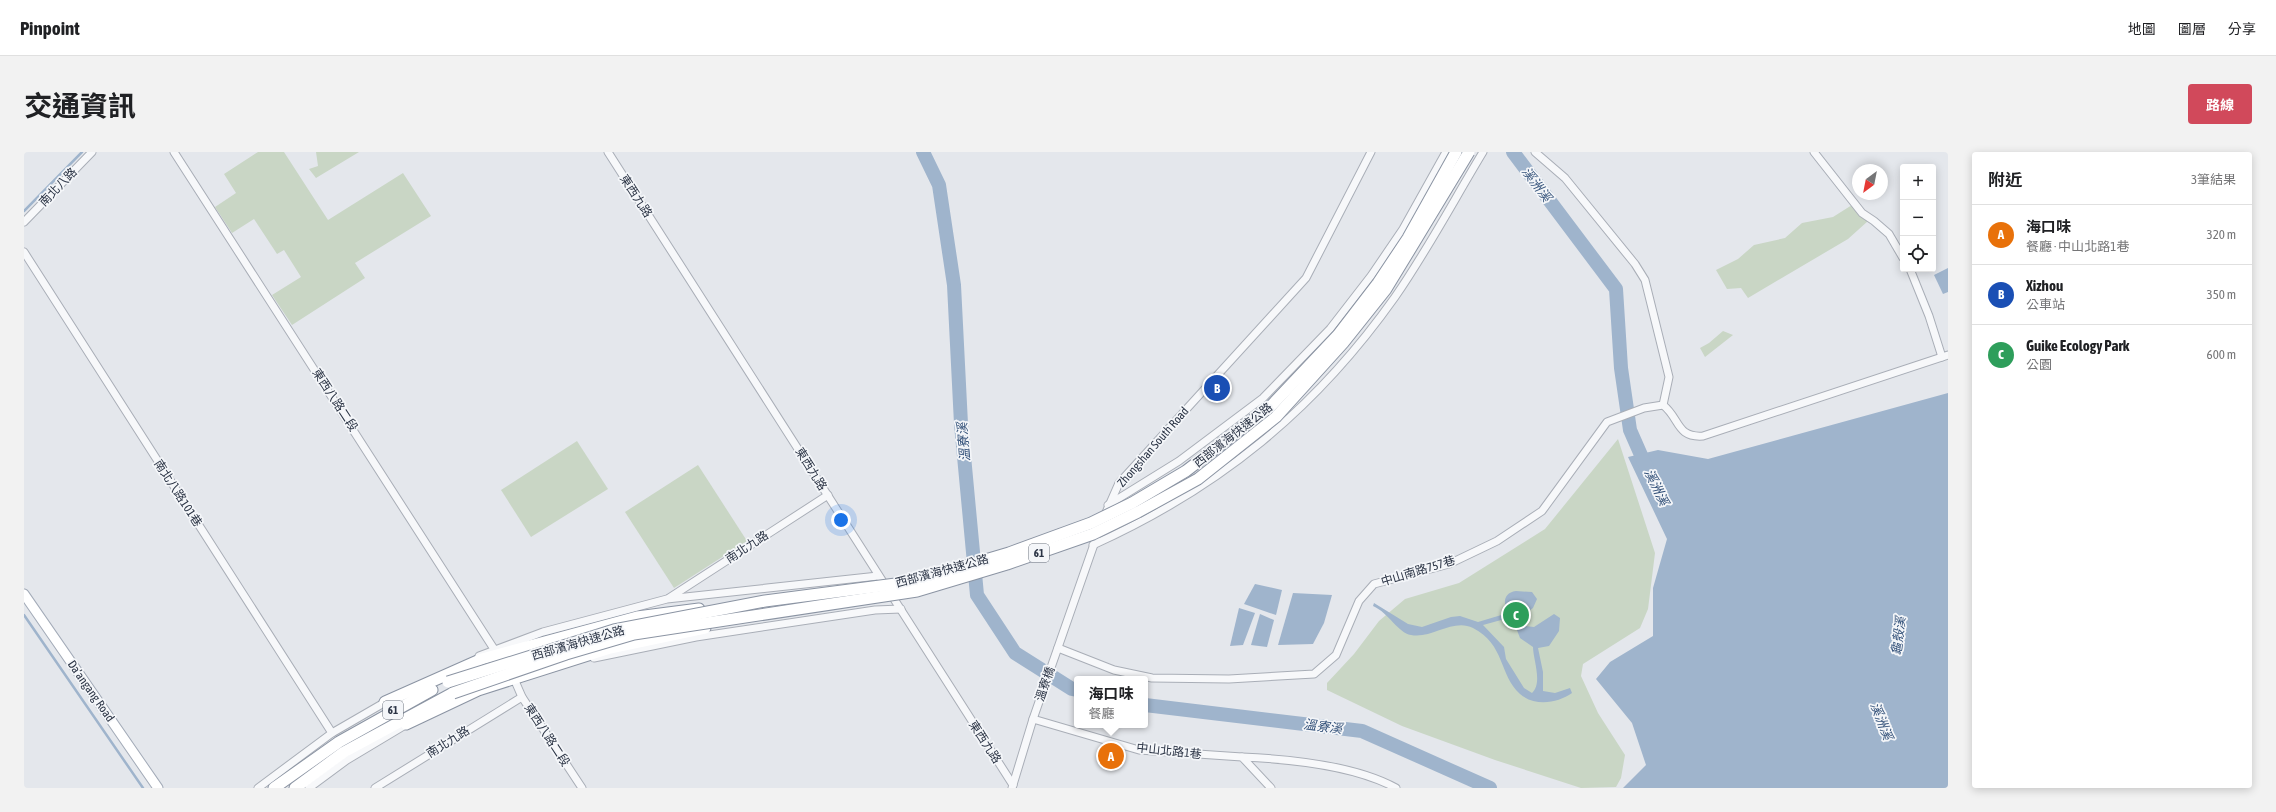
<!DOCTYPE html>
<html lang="zh-TW">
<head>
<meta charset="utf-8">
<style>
	:root { --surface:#fff; --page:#f2f2f2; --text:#202124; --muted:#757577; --line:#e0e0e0; --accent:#d1495b }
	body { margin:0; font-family:"Asap Condensed","Noto Sans TC",sans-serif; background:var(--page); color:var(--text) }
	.controls { position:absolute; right:12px; top:12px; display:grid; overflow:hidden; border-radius:4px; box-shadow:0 2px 10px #0003 }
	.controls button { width:36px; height:36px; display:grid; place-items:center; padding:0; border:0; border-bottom:1px solid var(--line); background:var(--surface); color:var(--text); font:20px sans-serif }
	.compass { position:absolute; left:1828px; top:12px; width:36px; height:36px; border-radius:50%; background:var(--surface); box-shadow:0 2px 10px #0003; rotate:212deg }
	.you { position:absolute; left:817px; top:368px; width:14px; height:14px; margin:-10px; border:3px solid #fff; border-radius:50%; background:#1a73e8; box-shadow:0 0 0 6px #1a73e833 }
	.badge { display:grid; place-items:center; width:26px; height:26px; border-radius:50%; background:var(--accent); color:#fff; font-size:13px; font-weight:700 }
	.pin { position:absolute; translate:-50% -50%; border:2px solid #fff; box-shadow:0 1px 4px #0006 }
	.popup { position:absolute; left:1050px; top:524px; width:74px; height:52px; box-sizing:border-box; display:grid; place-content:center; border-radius:4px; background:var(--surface); filter:drop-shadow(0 1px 3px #0005); font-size:13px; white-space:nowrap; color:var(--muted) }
	.popup b { font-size:15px; color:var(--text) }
	.popup::after { content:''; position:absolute; left:50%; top:100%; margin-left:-8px; border:8px solid transparent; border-top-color:var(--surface) }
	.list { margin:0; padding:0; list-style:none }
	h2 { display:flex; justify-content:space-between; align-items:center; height:52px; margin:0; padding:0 16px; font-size:17px }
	h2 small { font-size:13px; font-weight:400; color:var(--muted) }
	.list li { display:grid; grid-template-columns:26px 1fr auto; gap:12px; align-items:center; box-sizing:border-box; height:60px; padding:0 16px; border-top:1px solid var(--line) }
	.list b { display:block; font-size:15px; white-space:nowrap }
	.list p { margin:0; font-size:13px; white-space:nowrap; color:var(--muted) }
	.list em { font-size:13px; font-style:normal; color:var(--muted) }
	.icon { flex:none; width:22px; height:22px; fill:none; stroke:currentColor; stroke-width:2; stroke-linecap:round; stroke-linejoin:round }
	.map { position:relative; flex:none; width:1924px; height:636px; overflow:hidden; border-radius:4px }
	header { display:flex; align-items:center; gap:24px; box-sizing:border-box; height:56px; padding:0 20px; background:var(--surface); border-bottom:1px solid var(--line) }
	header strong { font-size:19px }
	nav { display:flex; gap:22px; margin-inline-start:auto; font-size:14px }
	.intro { display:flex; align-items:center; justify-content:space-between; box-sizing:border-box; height:96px; padding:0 24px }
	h1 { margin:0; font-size:28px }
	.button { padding:10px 18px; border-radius:4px; background:var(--accent); color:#fff; font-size:14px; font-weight:700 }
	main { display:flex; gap:24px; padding:0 24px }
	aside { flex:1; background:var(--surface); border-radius:4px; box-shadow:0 2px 10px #0003 }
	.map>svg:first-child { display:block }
</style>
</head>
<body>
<header>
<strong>Pinpoint</strong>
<nav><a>地圖</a><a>圖層</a><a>分享</a></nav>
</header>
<div class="intro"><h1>交通資訊</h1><a class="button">路線</a></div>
<main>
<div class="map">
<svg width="1924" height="636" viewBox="0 0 1924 636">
	<rect width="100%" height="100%" fill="#e4e7ec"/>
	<!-- green -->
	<g fill="#c9d6c5">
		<polygon points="234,0 260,0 304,68 379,21 407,64 331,111 341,126 268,173 248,143 277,125 260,98 253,102 230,67 208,81 191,55 212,41 200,22"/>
		<polygon points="292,0 335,0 292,26 285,17 294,14"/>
		<polygon points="1828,53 1844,69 1824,87 1724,146 1717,136 1703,137 1692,118 1714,107 1730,93 1761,86 1778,71 1809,65"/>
		<polygon points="1699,179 1709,183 1681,205 1676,196 1685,191"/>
		<polygon points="1594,287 1631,401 1624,457 1616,476 1559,512 1557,524 1574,561 1601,603 1597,626 1592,635 1557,636 1471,608 1378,574 1303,538 1303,531 1330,502 1355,469 1381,447 1435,431 1521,377"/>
		<polygon points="553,289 584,337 507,385 477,338"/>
		<polygon points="674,313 723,389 650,436 601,360"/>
	</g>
	<!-- water -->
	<g fill="#9fb4cc" fill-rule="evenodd">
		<polygon points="1924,116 1924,140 1919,142 1910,123"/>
		<polygon points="1924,241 1924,636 1599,636 1622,613 1608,571 1572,527 1586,510 1629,484 1629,436 1643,387 1604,305 1634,298 1684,307"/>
		<polygon points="1231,432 1258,438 1252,463 1220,452"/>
		<path d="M1492,439L1508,440L1513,447L1509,456L1499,463L1498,470L1501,474L1510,475L1530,462L1536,466L1535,479L1525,494L1514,496L1519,520V539L1531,541L1546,536L1548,541C1534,551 1511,555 1496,542C1475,523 1481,492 1449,476C1429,466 1408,487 1387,483C1374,481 1365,461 1349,454L1350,451L1384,472L1398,475L1427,465L1436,464L1454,470L1484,461C1479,451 1479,441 1492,439ZM1488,465L1496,486L1509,495C1509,507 1519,531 1508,541L1500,536L1482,507L1480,495L1459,473Z"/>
		<polygon points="1269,441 1308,443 1300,471 1289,492 1254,493"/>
		<polygon points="1215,456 1231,461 1219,493 1206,494"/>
		<polygon points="1236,462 1250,468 1243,495 1227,493"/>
	</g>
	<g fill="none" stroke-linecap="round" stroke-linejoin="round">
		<!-- stream -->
		<g stroke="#9fb4cc" stroke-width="2.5">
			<polyline points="0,59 58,0"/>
			<polyline points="0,463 119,636"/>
		</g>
		<!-- river -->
		<g stroke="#9fb4cc" stroke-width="14">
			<polyline points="899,0 915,33 930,133 937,272 953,443 991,501 1048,537 1053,538"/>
			<polyline points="1489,0 1592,137 1597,216 1606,278 1624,319"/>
			<polyline points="1121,553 1338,579 1466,636"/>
		</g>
		<defs>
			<g id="minor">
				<polyline points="150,0 470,497"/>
				<polyline points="584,0 989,633"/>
				<polyline points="1511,0 1541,26 1611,112 1621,128 1645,225 1639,253"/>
				<polyline points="1790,0 1838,61 1850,69 1865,82 1879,106"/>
				<polyline points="0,70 68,0"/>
				<polyline points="0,100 308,581"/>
				<polyline points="1886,117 1905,164 1918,205"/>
				<polyline points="1084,353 1155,309 1239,246 1306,177 1347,124 1379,77 1422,0"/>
				<polyline points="1080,365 1095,331 1282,126 1347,0"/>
				<path d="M1069,393C1195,336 1291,258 1371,145C1403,99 1430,48 1459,0"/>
				<polyline points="645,446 804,343"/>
				<path d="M1034,496L1090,518L1128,526L1205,527L1290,522L1312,503L1335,449L1350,432L1425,412L1473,389L1518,359L1583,270L1620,256L1639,253C1656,266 1652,286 1679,284L1924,203"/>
				<polyline points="455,504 519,480 643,447 854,424"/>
				<polyline points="570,506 672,485 851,458 877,457"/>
				<polyline points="491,529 498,545 558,636"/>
				<polyline points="1009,567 1115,598 1218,605 1247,636"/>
				<path d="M1218,605C1265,607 1330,613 1372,636"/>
				<polyline points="234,636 308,581 365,548"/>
				<polyline points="285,636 323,608 383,572"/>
				<polyline points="351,636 498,545"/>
				<polyline points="988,636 1009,567 1075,378"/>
			</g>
			<polyline id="major" points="0,442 134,636"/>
			<g id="highway">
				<polyline points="361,550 458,507 613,465 675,457"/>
				<polyline points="382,572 454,538 586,496 681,476"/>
				<polyline points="250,636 315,590 408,538"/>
				<polyline points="271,636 320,600 429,541"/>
			</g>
		</defs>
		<!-- minor casing -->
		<use href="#minor" stroke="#a9aeb7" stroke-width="9"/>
		<!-- major casing -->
		<use href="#major" stroke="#a3abb8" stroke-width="11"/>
		<!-- highway casing -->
		<use href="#highway" stroke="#8b94a3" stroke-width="13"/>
		<!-- minor -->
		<use href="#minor" stroke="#f7f8fa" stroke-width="7"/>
		<!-- major -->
		<use href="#major" stroke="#fff" stroke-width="9"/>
		<!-- highway -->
		<use href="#highway" stroke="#fff" stroke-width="11"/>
		<defs>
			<g id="highway-bridge">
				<polyline points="424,530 590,478 741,449 887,430 985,401 1067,371 1108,351 1162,319 1247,254 1314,183 1354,131 1384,86 1432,0"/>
				<polyline points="429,541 542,502 610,482 893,439 983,412 1069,382 1114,360 1174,327 1252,265 1319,191 1362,137 1445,0"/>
			</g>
		</defs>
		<!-- highway-bridge casing -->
		<use href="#highway-bridge" stroke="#8b94a3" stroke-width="13" stroke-linecap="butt"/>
		<!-- highway-bridge -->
		<use href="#highway-bridge" stroke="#fff" stroke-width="11"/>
	</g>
	<g text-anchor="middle" stroke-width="3.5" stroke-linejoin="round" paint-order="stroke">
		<!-- shield labels -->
		<g fill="#f4f6f9" stroke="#676e7b" stroke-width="1">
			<rect x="1005" y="392" width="20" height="18" rx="3"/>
			<rect x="359" y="549" width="20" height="18" rx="3"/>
		</g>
		<g font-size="11" font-weight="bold" fill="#2b3445">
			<text x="1015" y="405">61</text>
			<text x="369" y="562">61</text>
		</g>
		<!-- street labels -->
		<g font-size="12" fill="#2b3445" stroke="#f4f6f9">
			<text transform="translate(34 35) rotate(-46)" y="4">南北八路</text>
			<text transform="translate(612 44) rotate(57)" y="4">東西九路</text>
			<text transform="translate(311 248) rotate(57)" y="4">東西八路二段</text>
			<text transform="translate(1209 283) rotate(-38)" y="4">西部濱海快速公路</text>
			<text transform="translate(1129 295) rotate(-49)" y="4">Zhongshan South Road</text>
			<text transform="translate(787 317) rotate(58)" y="4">東西九路</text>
			<text transform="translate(154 341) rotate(57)" y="4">南北八路101巷</text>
			<text transform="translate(723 395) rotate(-33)" y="4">南北九路</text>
			<text transform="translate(918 419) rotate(-15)" y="4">西部濱海快速公路</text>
			<text transform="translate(1394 419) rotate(-17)" y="4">中山南路757巷</text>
			<text transform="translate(554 491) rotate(-16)" y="4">西部濱海快速公路</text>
			<text transform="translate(1021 532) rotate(-71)" y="4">溫寮橋</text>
			<text transform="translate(67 539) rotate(55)" y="4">Da’angang Road</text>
			<text transform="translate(523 583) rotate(57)" y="4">東西八路二段</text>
			<text transform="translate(424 590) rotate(-32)" y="4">南北九路</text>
			<text transform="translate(961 590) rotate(57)" y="4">東西九路</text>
			<text transform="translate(1145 599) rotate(6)" y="4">中山北路1巷</text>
		</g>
		<!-- water labels -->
		<g font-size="13" font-style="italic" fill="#34527a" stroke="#f4f6f9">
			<text transform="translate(1513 32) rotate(53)" y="5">溪洲溪</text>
			<text transform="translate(939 290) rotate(-95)" y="5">溫寮溪</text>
			<text transform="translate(1633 335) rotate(64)" y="5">溪洲溪</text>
			<text transform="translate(1874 484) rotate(-83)" y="5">龜殼溪</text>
			<text transform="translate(1858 569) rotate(69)" y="5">溪洲溪</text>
			<text transform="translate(1299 574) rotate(7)" y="5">溫寮溪</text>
		</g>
	</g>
</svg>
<div class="controls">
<button>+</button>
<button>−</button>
<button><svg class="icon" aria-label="locate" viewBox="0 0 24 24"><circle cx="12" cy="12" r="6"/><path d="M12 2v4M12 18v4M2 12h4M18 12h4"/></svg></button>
</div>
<svg class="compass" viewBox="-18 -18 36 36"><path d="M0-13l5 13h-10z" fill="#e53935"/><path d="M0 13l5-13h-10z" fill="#757577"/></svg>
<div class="you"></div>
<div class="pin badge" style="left:1087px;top:604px;background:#e8710a">A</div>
<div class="popup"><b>海口味</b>餐廳</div>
<div class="pin badge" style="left:1193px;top:236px;background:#1a4fb4">B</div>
<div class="pin badge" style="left:1492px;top:463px;background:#2e9e5b">C</div>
</div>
<aside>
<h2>附近<small>3筆結果</small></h2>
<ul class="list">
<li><span class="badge" style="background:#e8710a">A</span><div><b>海口味</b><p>餐廳 · 中山北路1巷</p></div><em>320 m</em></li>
<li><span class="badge" style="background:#1a4fb4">B</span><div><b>Xizhou</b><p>公車站</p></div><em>350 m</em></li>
<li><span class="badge" style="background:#2e9e5b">C</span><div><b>Guike Ecology Park</b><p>公園</p></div><em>600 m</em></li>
</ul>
</aside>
</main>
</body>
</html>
